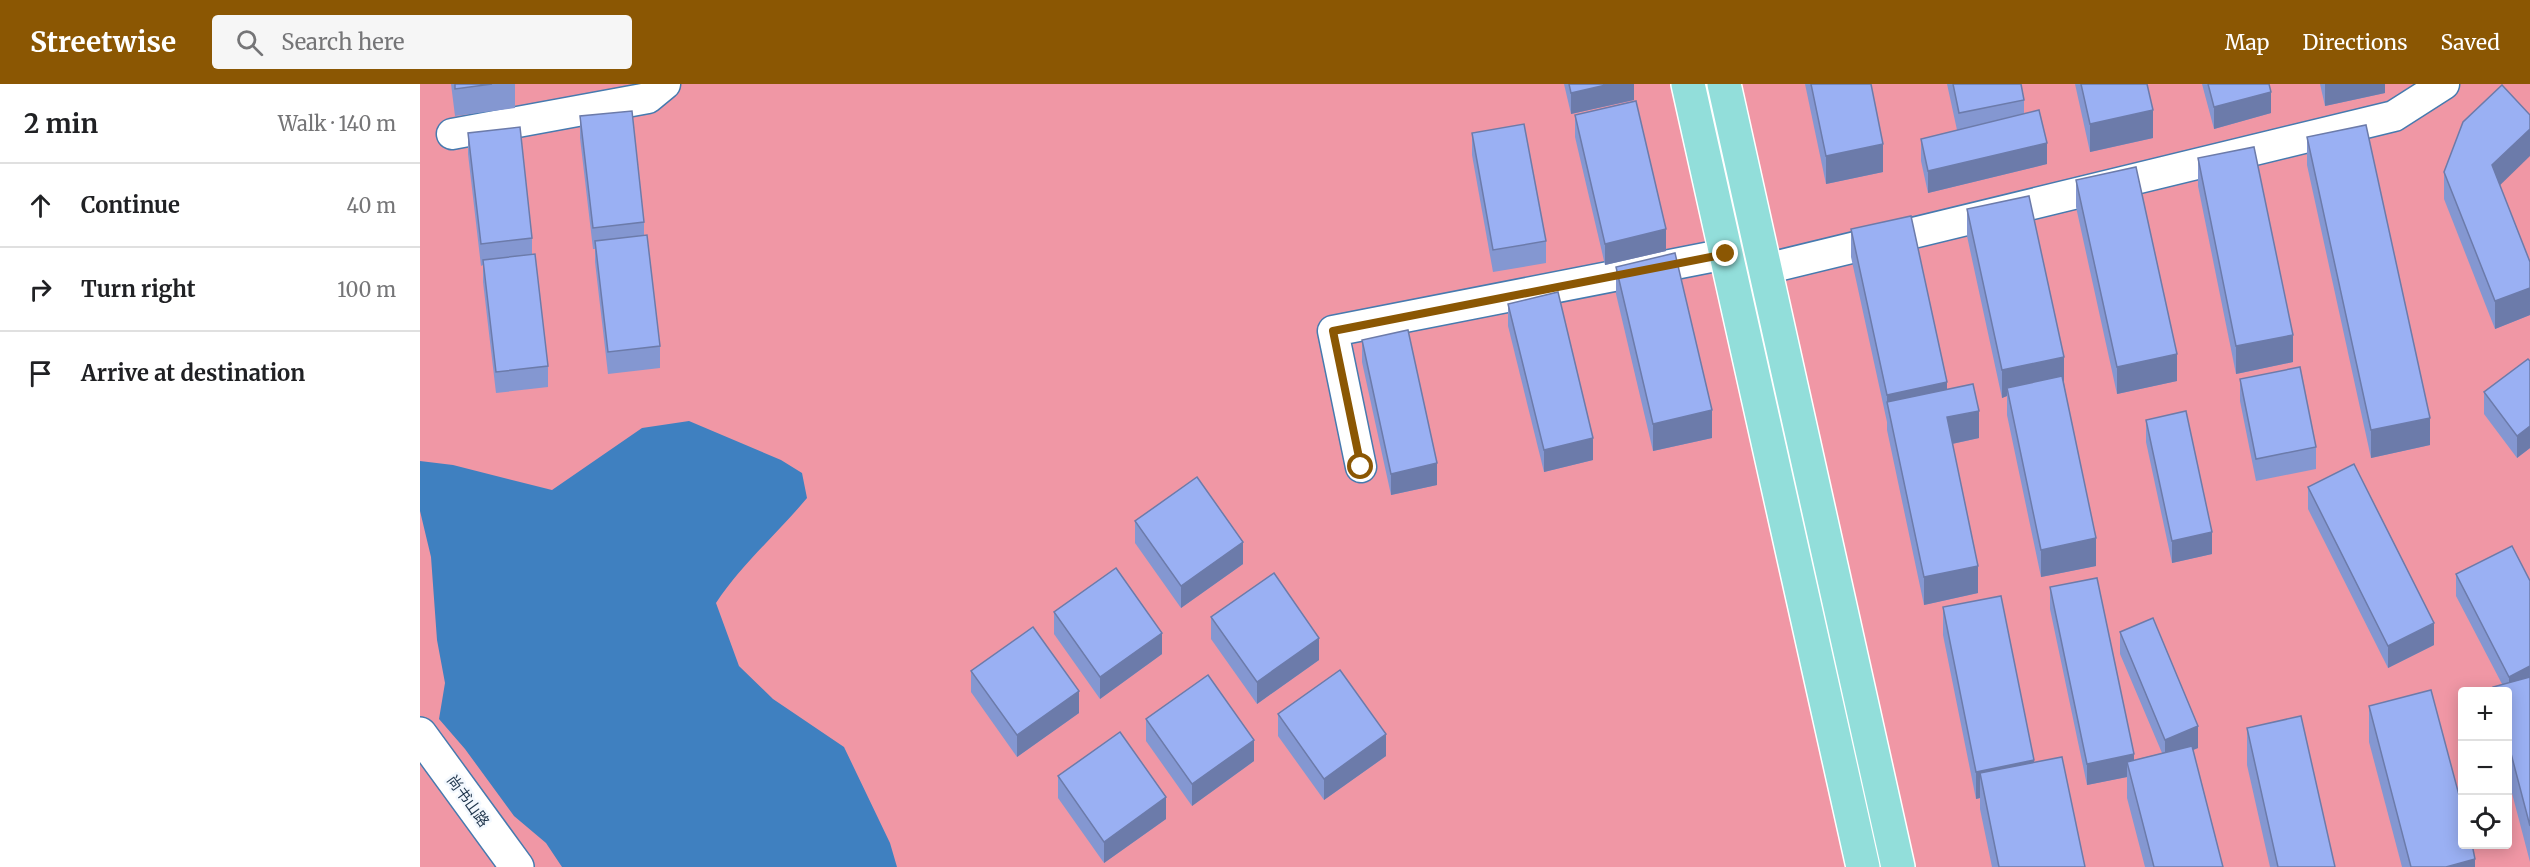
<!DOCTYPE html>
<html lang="en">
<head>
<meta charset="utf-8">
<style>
	:root { --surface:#fff; --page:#f6f6f6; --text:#202124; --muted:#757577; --line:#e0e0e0; --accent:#8b5703 }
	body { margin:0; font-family:Merriweather,"Noto Sans SC",serif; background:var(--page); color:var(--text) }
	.controls { position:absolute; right:18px; bottom:18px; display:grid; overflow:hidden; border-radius:6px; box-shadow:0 3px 15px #0003 }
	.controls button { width:54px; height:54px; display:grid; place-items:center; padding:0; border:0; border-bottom:2px solid var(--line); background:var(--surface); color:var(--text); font:30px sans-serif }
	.stop { position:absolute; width:18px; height:18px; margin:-14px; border:4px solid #8b5703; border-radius:50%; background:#fff }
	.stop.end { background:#8b5703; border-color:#fff; box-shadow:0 2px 6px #0008 }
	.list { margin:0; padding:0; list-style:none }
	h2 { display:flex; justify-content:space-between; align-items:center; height:78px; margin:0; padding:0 24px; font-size:26px }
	h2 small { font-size:20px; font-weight:400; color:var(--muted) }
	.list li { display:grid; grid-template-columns:39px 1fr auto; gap:18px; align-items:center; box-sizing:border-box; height:84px; padding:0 24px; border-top:2px solid var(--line) }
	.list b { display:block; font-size:22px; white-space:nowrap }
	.list em { font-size:20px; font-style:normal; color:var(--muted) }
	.icon { flex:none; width:33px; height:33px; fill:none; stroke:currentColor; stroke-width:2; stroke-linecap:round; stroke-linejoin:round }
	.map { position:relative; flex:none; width:2110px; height:783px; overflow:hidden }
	header { display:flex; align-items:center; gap:36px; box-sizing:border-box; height:84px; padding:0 30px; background:var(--accent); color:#fff }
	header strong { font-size:28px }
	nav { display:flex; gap:33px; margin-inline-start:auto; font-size:21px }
	.search { width:420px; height:54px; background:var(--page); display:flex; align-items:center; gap:15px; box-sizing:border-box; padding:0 21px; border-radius:6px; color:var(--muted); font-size:22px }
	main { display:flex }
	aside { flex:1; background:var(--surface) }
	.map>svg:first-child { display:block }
</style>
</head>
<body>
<header>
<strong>Streetwise</strong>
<div class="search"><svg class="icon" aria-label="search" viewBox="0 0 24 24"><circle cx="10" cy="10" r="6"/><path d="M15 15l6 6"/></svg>Search here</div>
<nav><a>Map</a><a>Directions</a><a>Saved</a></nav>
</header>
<main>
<aside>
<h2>2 min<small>Walk · 140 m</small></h2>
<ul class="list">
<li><svg class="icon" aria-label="ahead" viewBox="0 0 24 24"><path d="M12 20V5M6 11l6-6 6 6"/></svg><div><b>Continue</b></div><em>40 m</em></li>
<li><svg class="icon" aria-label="right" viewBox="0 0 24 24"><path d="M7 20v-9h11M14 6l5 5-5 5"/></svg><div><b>Turn right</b></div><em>100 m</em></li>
<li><svg class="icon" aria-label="arrive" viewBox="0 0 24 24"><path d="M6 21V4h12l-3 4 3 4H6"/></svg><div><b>Arrive at destination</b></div></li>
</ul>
</aside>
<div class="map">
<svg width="2110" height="783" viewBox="0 0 2110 783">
	<rect width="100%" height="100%" fill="#badafd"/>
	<!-- green -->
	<path fill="#f097a5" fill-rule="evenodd" d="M0,0H2110V783H0ZM2042,608H2088V760H2042Z"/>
	<!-- water -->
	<path fill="#3f80c0" d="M269,337L361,376L382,389L387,414C357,450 322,480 296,519L319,582L353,615L424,663L470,759L477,783H142L126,759L94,732L45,665L19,635L25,599L17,556L11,473L0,427V377L33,381L132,406L222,344Z"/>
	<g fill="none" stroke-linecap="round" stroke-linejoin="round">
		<defs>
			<g id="minor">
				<polyline points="32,50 228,14 245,0"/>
				<polyline points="1345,185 1974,32 2024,0"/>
				<polyline points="941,383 913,247 1306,170"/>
			</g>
			<polyline id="tertiary" points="0,650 97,783"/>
			<g id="primary">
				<polyline points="1268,0 1443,783"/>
				<polyline points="1304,0 1478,783"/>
			</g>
		</defs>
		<!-- minor casing -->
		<use href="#minor" stroke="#467aaf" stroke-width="33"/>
		<!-- tertiary casing -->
		<use href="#tertiary" stroke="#467aaf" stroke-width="36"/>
		<!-- primary casing -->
		<use href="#primary" stroke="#fff" stroke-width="36"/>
		<!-- minor -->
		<use href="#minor" stroke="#fff" stroke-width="30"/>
		<!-- tertiary -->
		<use href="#tertiary" stroke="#fff" stroke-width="33"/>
		<!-- primary -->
		<use href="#primary" stroke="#92deda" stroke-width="33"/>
	</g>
	<!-- wall -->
	<g fill="#8497d1">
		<polygon points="31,0 95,0 95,24 35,32"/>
		<polygon points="1144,0 1214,0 1214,16 1151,30"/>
		<polygon points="1385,0 1451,0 1463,88 1406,100"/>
		<polygon points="1527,0 1601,0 1604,16 1604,30 1627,80 1508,109 1501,77 1501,55 1537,46"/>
		<polygon points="1655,0 1727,0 1733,54 1670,68"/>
		<polygon points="1782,0 1849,0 1851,29 1794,45"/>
		<polygon points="1900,0 1965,0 1965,9 1905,22"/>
		<polygon points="1155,31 1246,167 1185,181 1155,53"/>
		<polygon points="160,32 224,138 224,151 240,262 240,284 188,290 175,178 175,165 173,165 160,54"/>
		<polygon points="48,49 112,154 112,171 128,282 128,303 76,309 63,198 63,181 61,182 48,70"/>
		<polygon points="1052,49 1126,157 1126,179 1073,188 1052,71"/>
		<polygon points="1887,53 2010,361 1951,374 1887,81"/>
		<polygon points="1778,74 1873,278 1816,290 1778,102"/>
		<polygon points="2024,88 2079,101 2110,178 2110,231 2075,245 2024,115"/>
		<polygon points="1656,96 1757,297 1697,310 1656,123"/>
		<polygon points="1547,125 1644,299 1676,482 1621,493 1587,331 1587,312 1582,314 1547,152"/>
		<polygon points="1431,145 1527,306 1559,354 1532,360 1558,509 1504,521 1467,346 1467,338 1431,173"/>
		<polygon points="1196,183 1292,354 1233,367 1196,210"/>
		<polygon points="1088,220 1173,376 1124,388 1088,242"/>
		<polygon points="942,256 1017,401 971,411 942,278"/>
		<polygon points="2110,277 2110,364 2097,374 2064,330 2064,308"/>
		<polygon points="1820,295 1896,363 1896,385 1836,397 1820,317"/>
		<polygon points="1726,336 1792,470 1752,479 1726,358"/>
		<polygon points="1888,403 2014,561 1968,584 1888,425"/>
		<polygon points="715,437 823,480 761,524 715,459"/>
		<polygon points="2036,490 2110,497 2110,778 2088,694 2088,608 2073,608 2073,603 2082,600 2036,512"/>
		<polygon points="1630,503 1714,676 1742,669 1700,570 1700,548 1778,664 1773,666 1803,783 1725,783 1707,714 1707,693 1667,701 1630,525"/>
		<polygon points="1523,523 1614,678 1665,783 1572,783 1560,725 1560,714 1556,715 1523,551"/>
		<polygon points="634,528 742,570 680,615 634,550"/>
		<polygon points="791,533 899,576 837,620 791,555"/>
		<polygon points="551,587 659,629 597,673 551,608"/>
		<polygon points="1949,622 2055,783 1982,783 1949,658"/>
		<polygon points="858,630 966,672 904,716 858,652"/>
		<polygon points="726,635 834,677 772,722 726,657"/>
		<polygon points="1827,644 1915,783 1850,783 1827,681"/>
		<polygon points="638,692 746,735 684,779 638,714"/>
	</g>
	<!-- shaded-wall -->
	<g fill="#6c7baa">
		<polygon points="1190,0 1214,0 1214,16 1151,30 1151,9"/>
		<polygon points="1905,0 1965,0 1965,9 1905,22"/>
		<polygon points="1851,8 1851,29 1794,45 1794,23"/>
		<polygon points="1733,26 1733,54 1670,68 1670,40"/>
		<polygon points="2110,45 2110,72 2072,109 2072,81"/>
		<polygon points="1627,59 1627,80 1508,109 1508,87"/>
		<polygon points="1463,60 1463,88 1406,100 1406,72"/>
		<polygon points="1246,145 1246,167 1185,181 1185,160"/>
		<polygon points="2110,204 2110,231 2075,245 2075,217"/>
		<polygon points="1873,251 1873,278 1816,290 1816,262"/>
		<polygon points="1757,270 1757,297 1697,310 1697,283"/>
		<polygon points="1644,273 1644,300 1587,304 1587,312 1582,314 1582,286"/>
		<polygon points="1527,298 1527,326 1467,318 1467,338 1467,311"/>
		<polygon points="1292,326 1292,354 1233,367 1233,340"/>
		<polygon points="1559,327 1559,354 1527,361 1527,333"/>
		<polygon points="2010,334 2010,361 1951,374 1951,346"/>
		<polygon points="2110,342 2110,364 2097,374 2097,352"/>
		<polygon points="1173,354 1173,376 1124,388 1124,366"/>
		<polygon points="1017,379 1017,401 971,411 971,390"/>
		<polygon points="1792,448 1792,470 1752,479 1752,457"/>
		<polygon points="1676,454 1676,482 1621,493 1621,466"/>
		<polygon points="823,458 823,480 761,524 761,502"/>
		<polygon points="1558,482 1558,509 1504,521 1504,493"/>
		<polygon points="2014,539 2014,561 1968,584 1968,562"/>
		<polygon points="742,549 742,570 680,615 680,593"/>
		<polygon points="899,554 899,576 837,620 837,598"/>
		<polygon points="2110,582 2110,604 2089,615 2089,593"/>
		<polygon points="659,607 659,629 597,673 597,651"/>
		<polygon points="1778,642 1778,664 1745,677 1745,656"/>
		<polygon points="966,650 966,672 904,716 904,695"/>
		<polygon points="834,656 834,677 772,722 772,700"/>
		<polygon points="1714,670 1714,691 1707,678 1707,693 1667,701 1667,680"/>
		<polygon points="1614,676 1614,703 1560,689 1560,714 1556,715 1556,688"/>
		<polygon points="746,713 746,735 684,779 684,758"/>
		<polygon points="2055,775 2055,783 2026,783"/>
	</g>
	<!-- building -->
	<g fill="#9ab0f3" stroke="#6c7baa" stroke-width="1.5">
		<polygon points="35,0 72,0 35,5"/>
		<polygon points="1149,0 1190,0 1151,9"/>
		<polygon points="1391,0 1451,0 1463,60 1406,72"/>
		<polygon points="1533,0 1601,0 1604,16 1539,29"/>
		<polygon points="1661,0 1727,0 1733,26 1670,40"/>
		<polygon points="1788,0 1849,0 1851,8 1794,23"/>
		<polygon points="2082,1 2110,31 2110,45 2072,81 2110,178 2110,204 2075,217 2024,88 2043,38"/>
		<polygon points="1216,17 1246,145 1185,160 1155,31"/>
		<polygon points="1619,26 1627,59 1508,87 1501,55"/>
		<polygon points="212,27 224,138 173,144 160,32"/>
		<polygon points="1104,40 1126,157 1073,166 1052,49"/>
		<polygon points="1946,41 2010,334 1951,346 1887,53"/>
		<polygon points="100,43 112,154 61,160 48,49"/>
		<polygon points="1834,63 1873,251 1816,262 1778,74"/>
		<polygon points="1716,83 1757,270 1697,283 1656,96"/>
		<polygon points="1609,112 1644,273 1582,286 1547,125"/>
		<polygon points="1491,132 1527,298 1467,311 1431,145"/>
		<polygon points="227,151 240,262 188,268 175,157"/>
		<polygon points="1255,169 1292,326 1233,340 1196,183"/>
		<polygon points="115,170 128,282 76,288 63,176"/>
		<polygon points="1138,208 1173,354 1124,366 1088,220"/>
		<polygon points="988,246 1017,379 971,390 942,256"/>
		<polygon points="2108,275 2110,277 2110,342 2097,352 2064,308"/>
		<polygon points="1880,283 1896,363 1836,375 1820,295"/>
		<polygon points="1642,292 1676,454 1621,466 1587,304"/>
		<polygon points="1553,300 1559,327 1527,333 1558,482 1504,493 1467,318"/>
		<polygon points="1766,327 1792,448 1752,457 1726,336"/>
		<polygon points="1934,380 2014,539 1968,562 1888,403"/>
		<polygon points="777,393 823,458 761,502 715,437"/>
		<polygon points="2092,462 2110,497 2110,582 2089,593 2036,490"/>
		<polygon points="696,484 742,549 680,593 634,528"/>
		<polygon points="854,489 899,554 837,598 791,533"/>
		<polygon points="1677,494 1714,670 1667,680 1630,503"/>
		<polygon points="1581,512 1614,676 1556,688 1523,523"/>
		<polygon points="1733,534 1778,642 1745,656 1700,548"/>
		<polygon points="613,543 659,607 597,651 551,587"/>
		<polygon points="920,586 966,650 904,695 858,630"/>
		<polygon points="788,591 834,656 772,700 726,635"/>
		<polygon points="2110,593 2110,742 2088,658 2088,608 2074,608 2073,603"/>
		<polygon points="2011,606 2043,726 2043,760 2052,760 2055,775 2026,783 1991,783 1949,622"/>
		<polygon points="1881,632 1915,783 1858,783 1827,644"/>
		<polygon points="700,648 746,713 684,758 638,692"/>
		<polygon points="1772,662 1803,783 1734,783 1707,678"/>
		<polygon points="1642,673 1665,783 1579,783 1560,689"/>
	</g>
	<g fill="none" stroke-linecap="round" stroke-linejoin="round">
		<!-- route -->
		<polyline stroke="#8b5703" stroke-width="8" points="941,383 913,247 1306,170"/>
	</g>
	<g text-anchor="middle" stroke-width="5" stroke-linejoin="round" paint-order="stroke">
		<!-- street labels -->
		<g font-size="15" fill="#1f354c" stroke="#f3f8fe">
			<text transform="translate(48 717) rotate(54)" y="5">尚书山路</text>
		</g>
	</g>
</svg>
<div class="controls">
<button>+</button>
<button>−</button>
<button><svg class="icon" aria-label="locate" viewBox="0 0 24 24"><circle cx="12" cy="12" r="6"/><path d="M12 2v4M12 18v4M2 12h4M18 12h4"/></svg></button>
</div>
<div class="stop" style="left:941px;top:383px"></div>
<div class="stop end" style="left:1306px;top:170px"></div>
</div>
</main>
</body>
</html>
